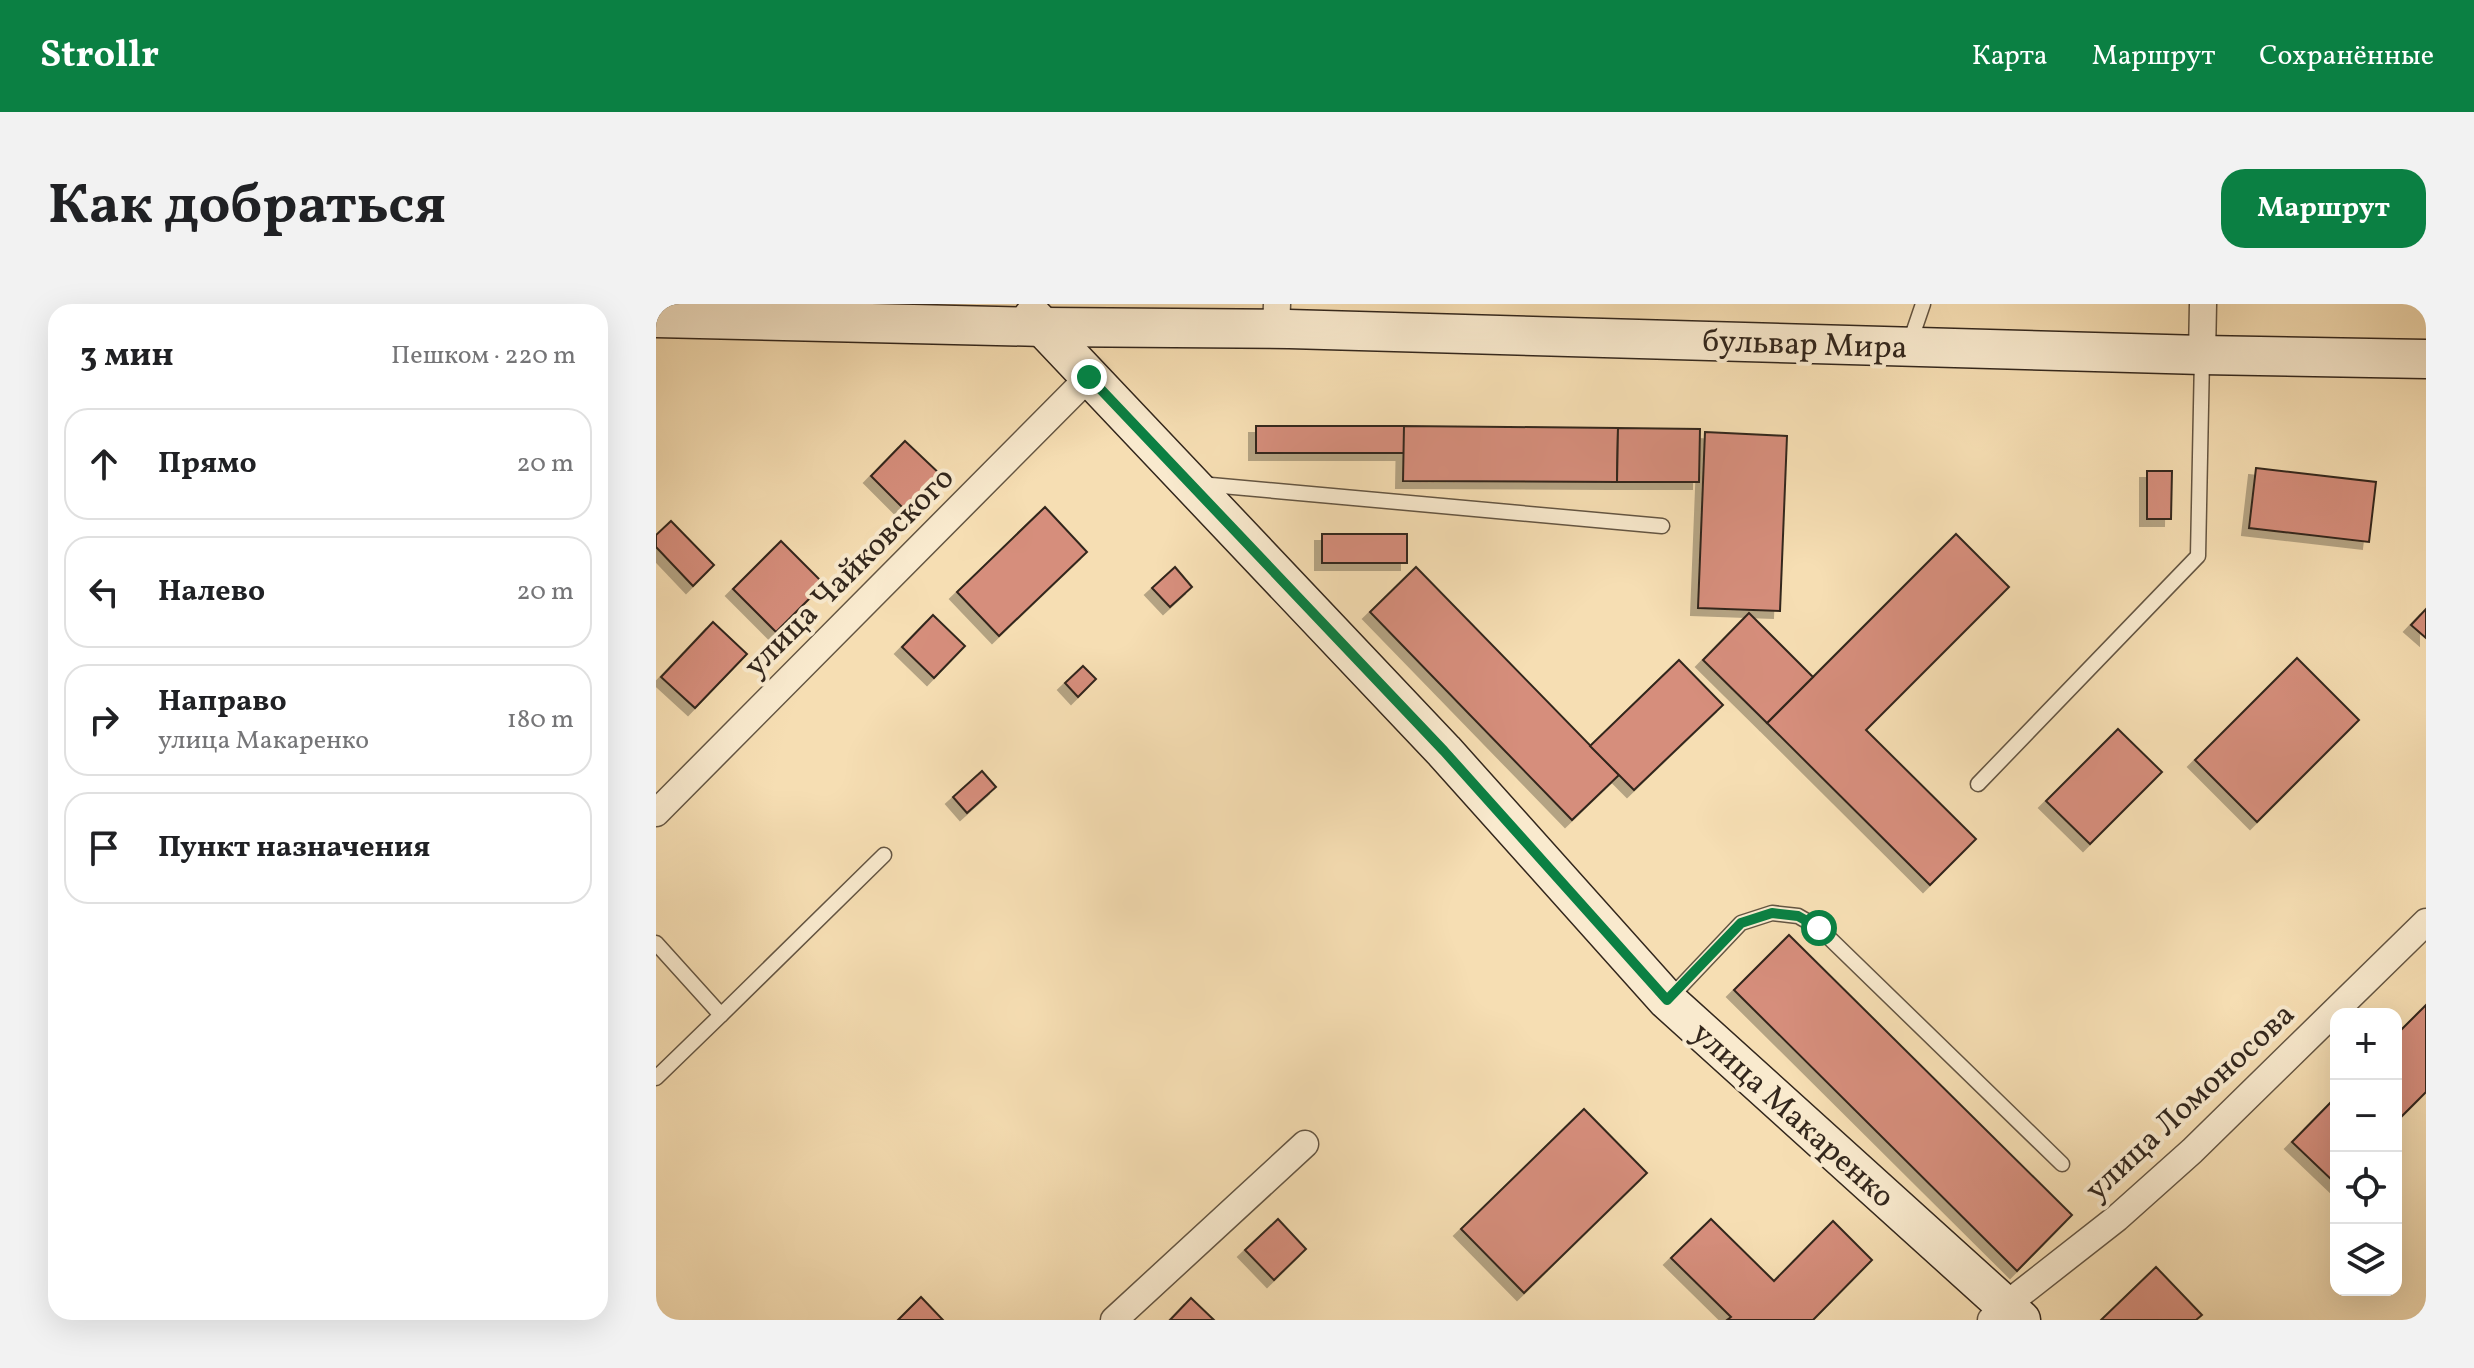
<!DOCTYPE html>
<html lang="ru">
<head>
<meta charset="utf-8">
<style>
	:root { --surface:#fff; --page:#f2f2f2; --text:#202124; --muted:#757577; --line:#e0e0e0; --accent:#0b8043 }
	body { margin:0; font-family:Vollkorn,serif; background:var(--page); color:var(--text) }
	.controls { position:absolute; right:24px; bottom:24px; display:grid; overflow:hidden; border-radius:16px; box-shadow:0 8px 32px #0002 }
	.controls button { width:72px; height:72px; display:grid; place-items:center; padding:0; border:0; border-bottom:2px solid var(--line); background:var(--surface); color:var(--text); font:40px sans-serif }
	.stop { position:absolute; width:24px; height:24px; margin:-18px; border:6px solid #0b8043; border-radius:50%; background:#fff }
	.stop.end { background:#0b8043; border-color:#fff; box-shadow:0 2px 8px #0008 }
	.list { margin:0; padding:0; list-style:none }
	h2 { display:flex; justify-content:space-between; align-items:center; height:104px; margin:0; padding:0 32px; font-size:34px }
	h2 small { font-size:26px; font-weight:400; color:var(--muted) }
	.list li { display:grid; grid-template-columns:52px 1fr auto; gap:24px; align-items:center; box-sizing:border-box; height:112px; margin:0 16px 16px; padding:0 16px; border:2px solid var(--line); border-radius:24px }
	.list b { display:block; font-size:30px; white-space:nowrap }
	.list p { margin:0; font-size:26px; white-space:nowrap; color:var(--muted) }
	.list em { font-size:26px; font-style:normal; color:var(--muted) }
	.icon { flex:none; width:44px; height:44px; fill:none; stroke:currentColor; stroke-width:2; stroke-linecap:round; stroke-linejoin:round }
	.map { position:relative; flex:none; width:1770px; height:1016px; overflow:hidden; border-radius:24px }
	header { display:flex; align-items:center; gap:48px; box-sizing:border-box; height:112px; padding:0 40px; background:var(--accent); color:#fff }
	header strong { font-size:38px }
	nav { display:flex; gap:44px; margin-inline-start:auto; font-size:28px }
	.intro { display:flex; align-items:center; justify-content:space-between; box-sizing:border-box; height:192px; padding:0 48px }
	h1 { margin:0; font-size:56px }
	.button { padding:20px 36px; border-radius:24px; background:var(--accent); color:#fff; font-size:28px; font-weight:700 }
	main { display:flex; gap:48px; padding:0 48px }
	aside { flex:1; background:var(--surface); border-radius:24px; box-shadow:0 8px 32px #0002 }
	.map>svg:first-child { display:block }
</style>
</head>
<body>
<header>
<strong>Strollr</strong>
<nav><a>Карта</a><a>Маршрут</a><a>Сохранённые</a></nav>
</header>
<div class="intro"><h1>Как добраться</h1><a class="button">Маршрут</a></div>
<main>
<aside>
<h2>3 мин<small>Пешком · 220 m</small></h2>
<ul class="list">
<li><svg class="icon" aria-label="ahead" viewBox="0 0 24 24"><path d="M12 20V5M6 11l6-6 6 6"/></svg><div><b>Прямо</b></div><em>20 m</em></li>
<li><svg class="icon" aria-label="left" viewBox="0 0 24 24"><path d="M17 20v-9H6M10 6l-5 5 5 5"/></svg><div><b>Налево</b></div><em>20 m</em></li>
<li><svg class="icon" aria-label="right" viewBox="0 0 24 24"><path d="M7 20v-9h11M14 6l5 5-5 5"/></svg><div><b>Направо</b><p>улица Макаренко</p></div><em>180 m</em></li>
<li><svg class="icon" aria-label="arrive" viewBox="0 0 24 24"><path d="M6 21V4h12l-3 4 3 4H6"/></svg><div><b>Пункт назначения</b></div></li>
</ul>
</aside>
<div class="map">
<svg width="1770" height="1016" viewBox="0 0 1770 1016">
	<defs>
		<filter id="shadow"><feDropShadow dx="-7" dy="7" stdDeviation="0" flood-color="#0004"/></filter>
	</defs>
	<rect width="100%" height="100%" fill="#f6deb3"/>
	<filter id="stains"><feTurbulence type="fractalNoise" baseFrequency=".0025" numOctaves="4"/><feColorMatrix values="0 0 0 0 .2 0 0 0 0 .09 0 0 0 0 .02 0 0 0 .5 -.17"/></filter>
	<radialGradient id="worn" r=".72"><stop offset=".6" stop-color="#630" stop-opacity="0"/><stop offset="1" stop-color="#630" stop-opacity=".3"/></radialGradient>
	<!-- building -->
	<g fill="#d68e7b" stroke="#33271d" stroke-width="2" filter="url(#shadow)">
		<rect x="600" y="122" width="148" height="27"/>
		<polygon points="748,122 962,124 961,178 747,177"/>
		<polygon points="962,124 1044,125 1043,178 961,178"/>
		<polygon points="1049,128 1131,132 1124,307 1042,304"/>
		<polygon points="249,137 286,172 251,208 215,172"/>
		<polygon points="1600,164 1720,178 1713,238 1593,224"/>
		<polygon points="1491,167 1516,167 1515,215 1491,215"/>
		<polygon points="389,203 431,248 343,332 301,288"/>
		<polygon points="15,217 58,261 37,282 0,243 0,231"/>
		<rect x="666" y="230" width="85" height="29"/>
		<polygon points="1300,230 1353,283 1210,426 1320,535 1274,581 1111,419"/>
		<polygon points="125,237 168,280 120,328 77,285"/>
		<polygon points="519,263 536,283 514,303 496,284"/>
		<polygon points="760,263 963,471 916,516 714,308"/>
		<polygon points="1770,305 1770,334 1755,321"/>
		<polygon points="1093,309 1157,373 1111,419 1047,356"/>
		<polygon points="277,311 309,342 278,374 246,343"/>
		<polygon points="57,318 91,350 39,404 5,373"/>
		<polygon points="1641,354 1703,416 1601,518 1539,456"/>
		<polygon points="1023,356 1067,401 978,486 934,442"/>
		<polygon points="427,362 440,375 422,393 409,379"/>
		<polygon points="1462,425 1506,468 1434,540 1390,497"/>
		<polygon points="326,467 340,483 311,509 297,493"/>
		<polygon points="1133,631 1416,911 1361,967 1078,686"/>
		<polygon points="1770,701 1770,788 1740,818 1740,731"/>
		<polygon points="1680,793 1680,880 1636,838"/>
		<polygon points="928,805 991,869 868,989 805,925"/>
		<polygon points="622,915 650,945 618,976 589,946"/>
		<polygon points="1055,915 1118,977 1177,917 1216,956 1157,1016 1071,1016 1075,1013 1015,954"/>
		<polygon points="1500,963 1546,1011 1540,1016 1445,1016"/>
		<polygon points="265,993 287,1016 242,1016"/>
		<polygon points="535,994 558,1016 514,1016"/>
	</g>
	<g fill="none" stroke-linecap="round" stroke-linejoin="round">
		<defs>
			<g id="lane">
				<polyline points="1253,41 1267,0"/>
				<polyline points="544,180 1006,222"/>
				<polyline points="1322,480 1542,252 1546,53"/>
				<polyline points="0,639 65,711 228,551"/>
				<polyline points="1012,696 1085,619 1116,609 1142,612 1163,624 1406,860"/>
				<polyline points="0,774 65,711"/>
			</g>
			<g id="street">
				<polyline points="620,25 621,0"/>
				<polyline points="1546,51 1547,0"/>
				<polyline points="0,509 433,73"/>
				<polyline points="458,1016 649,840"/>
				<polyline points="1335,1016 1350,1001 1461,914 1536,847 1770,618"/>
			</g>
			<g id="secondary">
				<polyline points="377,13 788,447 1011,696 1365,1016"/>
				<polyline points="0,14 388,23 633,25 1546,51 1770,55"/>
			</g>
		</defs>
		<!-- lane casing -->
		<use href="#lane" stroke="#645542" stroke-width="17"/>
		<!-- street casing -->
		<use href="#street" stroke="#645542" stroke-width="29"/>
		<!-- secondary casing -->
		<use href="#secondary" stroke="#33271d" stroke-width="41"/>
		<!-- lane -->
		<use href="#lane" stroke="#f9eace" stroke-width="14"/>
		<!-- street -->
		<use href="#street" stroke="#f9eace" stroke-width="26"/>
		<!-- secondary -->
		<use href="#secondary" stroke="#f9eace" stroke-width="38"/>
	</g>
	<g fill="none" stroke-linecap="round" stroke-linejoin="round">
		<!-- route -->
		<polyline stroke="#0b8043" stroke-width="10" points="433,73 788,447 1011,696 1085,619 1116,609 1142,612 1163,624"/>
	</g>
	<g text-anchor="middle" stroke-width="8" stroke-linejoin="round" paint-order="stroke">
		<!-- street labels -->
		<g font-size="32" fill="#33271d" stroke="#f9eace">
			<text transform="translate(1149 39) rotate(2)" y="11">бульвар Мира</text>
			<text transform="translate(192 267) rotate(-45)" y="11">улица Чайковского</text>
			<text transform="translate(1533 797) rotate(-43)" y="11">улица Ломоносова</text>
			<text transform="translate(1138 810) rotate(42)" y="11">улица Макаренко</text>
		</g>
	</g>
	<rect width="100%" height="100%" filter="url(#stains)"/>
	<rect width="100%" height="100%" fill="url(#worn)"/>
</svg>
<div class="controls">
<button>+</button>
<button>−</button>
<button><svg class="icon" aria-label="locate" viewBox="0 0 24 24"><circle cx="12" cy="12" r="6"/><path d="M12 2v4M12 18v4M2 12h4M18 12h4"/></svg></button>
<button><svg class="icon" aria-label="layers" viewBox="0 0 24 24"><path d="M12 4l9 5-9 5-9-5zM3 14l9 5 9-5"/></svg></button>
</div>
<div class="stop" style="left:1163px;top:624px"></div>
<div class="stop end" style="left:433px;top:73px"></div>
</div>
</main>
</body>
</html>
